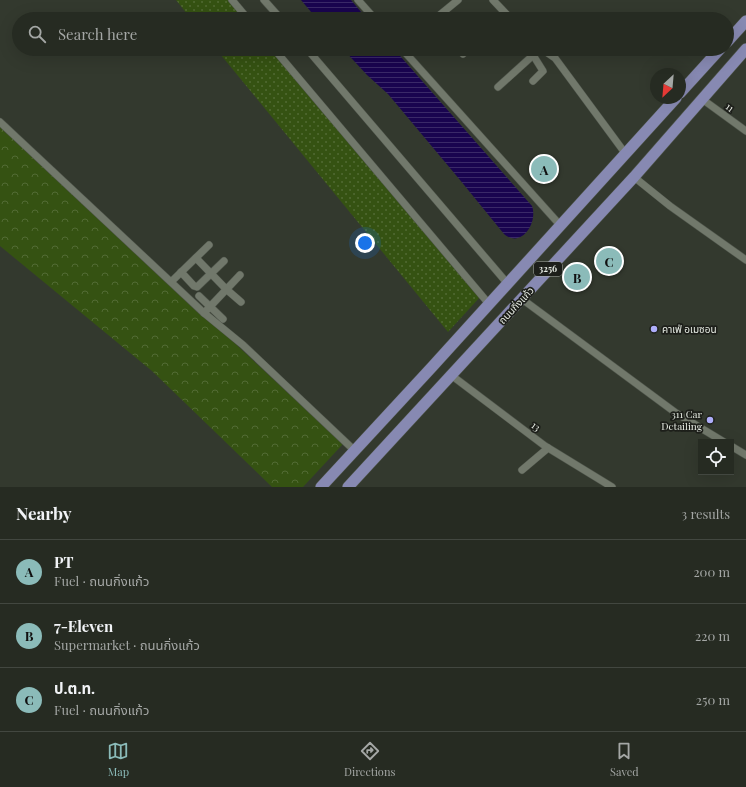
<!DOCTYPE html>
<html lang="en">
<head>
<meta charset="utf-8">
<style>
	:root { --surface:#262b22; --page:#2e332a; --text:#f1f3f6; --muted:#a4a7a5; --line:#424740; --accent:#8bbbb9 }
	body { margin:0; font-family:"Playfair Display","Noto Sans Thai",serif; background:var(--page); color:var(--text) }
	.controls { position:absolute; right:12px; bottom:12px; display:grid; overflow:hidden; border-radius:0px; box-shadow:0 4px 16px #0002 }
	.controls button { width:36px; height:36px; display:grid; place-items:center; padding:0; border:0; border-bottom:1px solid var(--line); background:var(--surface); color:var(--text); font:20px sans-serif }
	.compass { position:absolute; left:650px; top:68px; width:36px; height:36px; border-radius:50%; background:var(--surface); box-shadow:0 4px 16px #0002; rotate:206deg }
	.you { position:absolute; left:365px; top:243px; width:14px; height:14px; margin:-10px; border:3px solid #fff; border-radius:50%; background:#1a73e8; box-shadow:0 0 0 6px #1a73e833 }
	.badge { display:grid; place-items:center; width:26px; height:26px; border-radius:50%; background:var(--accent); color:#111; font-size:13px; font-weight:700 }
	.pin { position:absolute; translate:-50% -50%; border:2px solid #fff; box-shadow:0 1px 4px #0006 }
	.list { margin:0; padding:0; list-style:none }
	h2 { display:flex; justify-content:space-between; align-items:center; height:52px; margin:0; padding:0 16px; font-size:17px }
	h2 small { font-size:13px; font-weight:400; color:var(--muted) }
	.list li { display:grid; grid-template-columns:26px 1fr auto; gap:12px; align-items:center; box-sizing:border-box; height:64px; padding:0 16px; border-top:1px solid var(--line) }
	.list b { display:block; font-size:15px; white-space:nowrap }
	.list p { margin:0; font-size:13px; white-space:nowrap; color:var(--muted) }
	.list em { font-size:13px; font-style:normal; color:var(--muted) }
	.icon { flex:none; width:22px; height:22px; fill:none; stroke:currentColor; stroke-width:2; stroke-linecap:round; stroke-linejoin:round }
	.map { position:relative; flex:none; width:746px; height:487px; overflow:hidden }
	.search { position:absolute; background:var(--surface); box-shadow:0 4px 16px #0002; left:12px; right:12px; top:12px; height:44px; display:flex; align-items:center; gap:10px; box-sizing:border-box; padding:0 14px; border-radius:22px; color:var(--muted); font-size:15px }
	.sheet { height:244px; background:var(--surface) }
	nav { display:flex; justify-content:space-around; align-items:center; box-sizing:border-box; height:56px; border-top:1px solid var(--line); background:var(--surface); font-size:11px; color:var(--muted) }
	nav a { display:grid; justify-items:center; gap:2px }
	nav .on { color:var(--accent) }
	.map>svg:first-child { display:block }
</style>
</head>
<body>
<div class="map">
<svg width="746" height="487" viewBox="0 0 746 487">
	<defs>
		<pattern id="grass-dots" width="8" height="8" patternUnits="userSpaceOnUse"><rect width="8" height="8" fill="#355212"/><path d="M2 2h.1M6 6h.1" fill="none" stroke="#526b34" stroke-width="1.8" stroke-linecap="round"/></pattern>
		<pattern id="forest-crowns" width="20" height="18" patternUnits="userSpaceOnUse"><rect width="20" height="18" fill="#355212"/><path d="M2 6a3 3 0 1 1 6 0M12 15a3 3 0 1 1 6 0" fill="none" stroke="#526b34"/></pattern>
		<pattern id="water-rules" width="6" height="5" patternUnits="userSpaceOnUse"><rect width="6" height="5" fill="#19044f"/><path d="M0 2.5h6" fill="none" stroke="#3a2968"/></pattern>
	</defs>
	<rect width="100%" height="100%" fill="#33392e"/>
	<!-- grass -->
	<g fill="url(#grass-dots)">
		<polygon points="176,0 229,0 246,19 191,19"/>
		<polygon points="216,49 271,49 481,296 448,332"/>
	</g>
	<!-- forest -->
	<polygon fill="url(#forest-crowns)" points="0,125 343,444 303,487 272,487 152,371 0,246"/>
	<!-- water -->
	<g fill="url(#water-rules)">
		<polygon points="301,0 351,0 367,19 317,19"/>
		<path d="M343,49H394L532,206C538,222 522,249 504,234L460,180L388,94L367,75Z"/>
	</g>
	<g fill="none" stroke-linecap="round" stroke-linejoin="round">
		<defs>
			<g id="minor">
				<polyline points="232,0 248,19"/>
				<polyline points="264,0 281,19"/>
				<polyline points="358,0 375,19"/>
				<polyline points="493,0 511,19"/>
				<polyline points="436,18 458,0"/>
				<polyline points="274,49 489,304"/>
				<polyline points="307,49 507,283"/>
				<polyline points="402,49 560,225"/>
				<polyline points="542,49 555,58 625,153"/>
				<polyline points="463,54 468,49"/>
				<polyline points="533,81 543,71 533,55"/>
				<polyline points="498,87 540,49"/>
				<polyline points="702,99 746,131"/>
				<polyline points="0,122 204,313 243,345 355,451"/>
				<polyline points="634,177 670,206 746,260"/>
				<polyline points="196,258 226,289 241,302"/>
				<polyline points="181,272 194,286 197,287 224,261"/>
				<polyline points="172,281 209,245"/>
				<polyline points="199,296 223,319"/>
				<polyline points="522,299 676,413 724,442"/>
				<polyline points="204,313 240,275"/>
				<polyline points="451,375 545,446 612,487"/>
				<polyline points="731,446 746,455"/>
				<polyline points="522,470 548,448"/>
			</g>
			<g id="primary">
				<polyline points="727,42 746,21"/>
				<polyline points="680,93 720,49"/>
				<polyline points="321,487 432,367 676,98"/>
				<polyline points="348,487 634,177 746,49"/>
			</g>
		</defs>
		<!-- minor casing -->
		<use href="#minor" stroke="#50564c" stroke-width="8"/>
		<!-- primary casing -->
		<use href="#primary" stroke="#50564c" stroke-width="12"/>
		<!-- minor -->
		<use href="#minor" stroke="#71786b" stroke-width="7"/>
		<!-- primary -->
		<use href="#primary" stroke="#8789b2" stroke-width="11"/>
	</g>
	<!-- markers -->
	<g fill="#aeaefa" stroke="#1d1f1a" stroke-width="1.5">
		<circle cx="654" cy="329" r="4"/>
		<circle cx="710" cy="420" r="4"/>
	</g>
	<g text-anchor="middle" stroke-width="3.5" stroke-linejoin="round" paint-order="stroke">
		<!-- shield labels -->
		<rect fill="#1d1f1a" stroke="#aaaea7" stroke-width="1" x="534" y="262" width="28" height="14" rx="3"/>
		<g font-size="9" font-weight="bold" fill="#e7ece4">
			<text x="548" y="272">3256</text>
		</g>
		<!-- street labels -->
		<g font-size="10" fill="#e7ece4" stroke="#1d1f1a">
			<text transform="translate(730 107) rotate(37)" y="4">11</text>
			<text transform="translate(516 305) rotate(-47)" y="4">ถนนกิ่งแก้ว</text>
			<text transform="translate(536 426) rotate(37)" y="4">13</text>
		</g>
		<!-- poi labels -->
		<g font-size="10" fill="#e7ece4" stroke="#1d1f1a" text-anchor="start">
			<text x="662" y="333">คาเฟ่ อเมซอน</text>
			<text x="702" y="418" text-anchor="end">311 Car<tspan x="702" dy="12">Detailing</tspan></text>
		</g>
	</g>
</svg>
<div class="controls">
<button><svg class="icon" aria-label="locate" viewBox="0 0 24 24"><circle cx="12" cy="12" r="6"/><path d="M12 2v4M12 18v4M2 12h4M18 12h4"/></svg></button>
</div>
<svg class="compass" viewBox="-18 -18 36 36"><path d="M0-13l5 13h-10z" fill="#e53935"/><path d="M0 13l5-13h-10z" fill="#a4a7a5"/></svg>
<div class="you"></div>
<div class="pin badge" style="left:544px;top:169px">A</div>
<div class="pin badge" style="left:577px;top:277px">B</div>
<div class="pin badge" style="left:609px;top:261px">C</div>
<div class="search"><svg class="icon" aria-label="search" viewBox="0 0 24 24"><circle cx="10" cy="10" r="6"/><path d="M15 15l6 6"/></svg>Search here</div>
</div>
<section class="sheet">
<h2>Nearby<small>3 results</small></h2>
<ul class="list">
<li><span class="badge">A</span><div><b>PT</b><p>Fuel · ถนนกิ่งแก้ว</p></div><em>200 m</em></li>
<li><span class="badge">B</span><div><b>7-Eleven</b><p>Supermarket · ถนนกิ่งแก้ว</p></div><em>220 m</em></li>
<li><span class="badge">C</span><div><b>ป.ต.ท.</b><p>Fuel · ถนนกิ่งแก้ว</p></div><em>250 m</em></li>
</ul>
</section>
<nav>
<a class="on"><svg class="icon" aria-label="map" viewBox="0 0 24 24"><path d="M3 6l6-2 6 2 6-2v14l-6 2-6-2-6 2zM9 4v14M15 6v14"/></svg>Map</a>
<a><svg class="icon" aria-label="directions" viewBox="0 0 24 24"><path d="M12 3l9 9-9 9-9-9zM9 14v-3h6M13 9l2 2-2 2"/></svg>Directions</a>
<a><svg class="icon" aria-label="saved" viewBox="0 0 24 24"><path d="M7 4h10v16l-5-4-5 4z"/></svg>Saved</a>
</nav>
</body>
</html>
